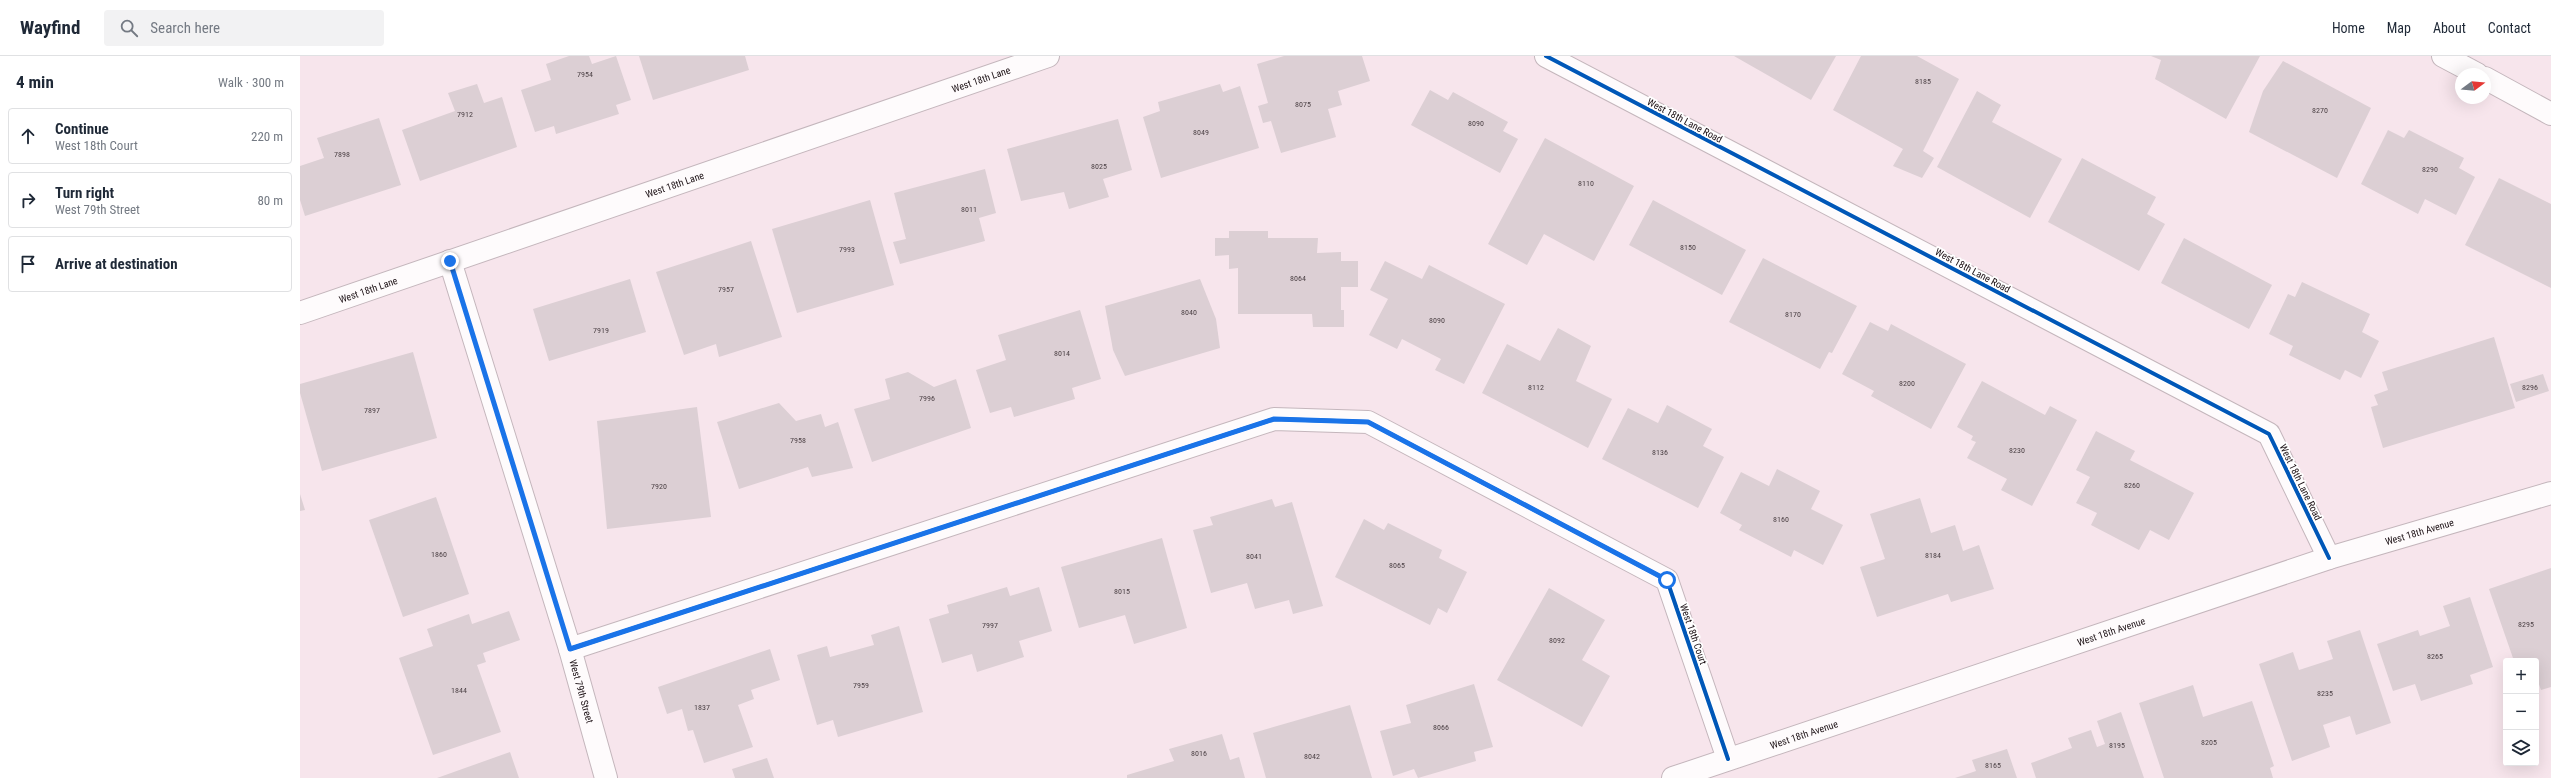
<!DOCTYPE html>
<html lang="en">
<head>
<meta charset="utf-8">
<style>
	:root { --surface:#fff; --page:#f2f2f3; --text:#1f2937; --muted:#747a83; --line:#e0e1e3 }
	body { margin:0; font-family:"Roboto Condensed",sans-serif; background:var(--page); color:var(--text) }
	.controls { position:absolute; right:12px; bottom:12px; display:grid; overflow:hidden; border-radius:4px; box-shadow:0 4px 16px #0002 }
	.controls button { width:36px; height:36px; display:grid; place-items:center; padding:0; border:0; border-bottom:1px solid var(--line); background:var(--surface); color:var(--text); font:20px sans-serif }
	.compass { position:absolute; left:2155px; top:12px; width:36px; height:36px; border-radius:50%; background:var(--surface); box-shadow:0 4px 16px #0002; rotate:74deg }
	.stop { position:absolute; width:12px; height:12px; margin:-9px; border:3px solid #1a73e8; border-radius:50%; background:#fff }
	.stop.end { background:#1a73e8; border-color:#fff; box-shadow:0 1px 4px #0008 }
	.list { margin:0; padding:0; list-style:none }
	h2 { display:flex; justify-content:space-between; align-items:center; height:52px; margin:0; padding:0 16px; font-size:17px }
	h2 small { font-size:13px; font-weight:400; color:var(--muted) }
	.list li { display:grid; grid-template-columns:26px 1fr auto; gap:12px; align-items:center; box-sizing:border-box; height:56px; margin:0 8px 8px; padding:0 8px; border:1px solid var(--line); border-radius:4px }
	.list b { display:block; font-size:15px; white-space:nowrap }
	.list p { margin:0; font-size:13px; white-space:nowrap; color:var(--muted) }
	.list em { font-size:13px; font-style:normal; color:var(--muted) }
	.icon { flex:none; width:22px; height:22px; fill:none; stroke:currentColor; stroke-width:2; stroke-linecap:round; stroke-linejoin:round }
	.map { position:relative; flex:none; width:2251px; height:722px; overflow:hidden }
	header { display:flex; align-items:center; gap:24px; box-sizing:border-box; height:56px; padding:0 20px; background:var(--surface); border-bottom:1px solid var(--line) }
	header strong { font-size:19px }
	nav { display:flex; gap:22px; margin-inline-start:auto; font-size:14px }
	.search { width:280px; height:36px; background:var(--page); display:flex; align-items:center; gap:10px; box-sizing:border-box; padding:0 14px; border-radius:4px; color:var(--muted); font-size:15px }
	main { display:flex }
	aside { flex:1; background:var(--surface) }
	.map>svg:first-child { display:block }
</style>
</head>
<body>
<header>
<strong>Wayfind</strong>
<div class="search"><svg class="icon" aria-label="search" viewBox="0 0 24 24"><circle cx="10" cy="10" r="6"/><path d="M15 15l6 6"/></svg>Search here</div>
<nav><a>Home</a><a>Map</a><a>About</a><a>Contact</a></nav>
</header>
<main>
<aside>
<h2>4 min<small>Walk · 300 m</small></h2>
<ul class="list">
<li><svg class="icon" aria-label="ahead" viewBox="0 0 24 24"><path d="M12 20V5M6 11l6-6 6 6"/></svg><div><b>Continue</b><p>West 18th Court</p></div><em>220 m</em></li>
<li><svg class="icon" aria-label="right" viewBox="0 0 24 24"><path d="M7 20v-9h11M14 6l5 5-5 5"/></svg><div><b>Turn right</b><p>West 79th Street</p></div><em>80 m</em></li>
<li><svg class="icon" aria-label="arrive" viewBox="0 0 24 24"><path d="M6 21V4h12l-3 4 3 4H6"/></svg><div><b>Arrive at destination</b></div></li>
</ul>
</aside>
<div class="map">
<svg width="2251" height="722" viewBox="0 0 2251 722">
	<rect width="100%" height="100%" fill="#f7e5ec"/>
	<!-- building -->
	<g fill="#dccfd4">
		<polygon points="269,0 289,0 292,8 316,0 331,44 316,49 319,58 256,78 254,70 235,76 221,34 251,24 246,8"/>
		<polygon points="339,0 445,0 449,14 353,44"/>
		<polygon points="984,0 1062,0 1070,25 1038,35 1042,49 1028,53 1036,81 981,97 971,65 963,67 958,50 968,47 957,8"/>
		<polygon points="1434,0 1536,0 1511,44"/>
		<polygon points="1561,0 1617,0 1659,23 1623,95 1634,102 1622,122 1593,110 1603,93 1533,54"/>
		<polygon points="1851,0 1960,0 1926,63 1855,23 1861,4"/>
		<polygon points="1983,5 2071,52 2037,122 1949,76 1963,35"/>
		<polygon points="177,28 184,47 202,41 217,91 120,125 102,74 155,55 148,37"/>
		<polygon points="920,28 923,36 940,30 959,92 861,122 843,61 860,55 858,46"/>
		<polygon points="1130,34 1148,44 1153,36 1208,66 1203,75 1218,83 1200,117 1111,69"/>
		<polygon points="1677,35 1701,49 1692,66 1762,103 1730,162 1637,111"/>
		<polygon points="79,62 101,129 5,160 0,144 0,110 24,102 17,82"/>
		<polygon points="818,63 832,114 803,123 809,141 769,153 764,136 721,145 707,93"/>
		<polygon points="2088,74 2104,82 2109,74 2164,102 2159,112 2175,121 2156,159 2125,143 2118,158 2061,128"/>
		<polygon points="1245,82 1334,130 1294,205 1244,178 1227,209 1188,188"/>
		<polygon points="1782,102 1856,141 1847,158 1865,168 1839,215 1748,166"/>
		<polygon points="685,113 696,157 679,162 685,185 600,208 593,186 606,183 594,137"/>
		<polygon points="2199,122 2251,148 2251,232 2165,189"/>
		<polygon points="570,144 594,229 497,257 472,173"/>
		<polygon points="1353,144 1446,194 1422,239 1329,189"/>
		<polygon points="929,175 968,175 968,182 1018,182 1017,197 1041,196 1041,205 1058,205 1058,231 1041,231 1041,254 1044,254 1044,271 1013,271 1012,258 938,258 938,212 929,213 929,199 915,200 915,182 929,182"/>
		<polygon points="1884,182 1972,229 1949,273 1861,227"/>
		<polygon points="451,185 482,281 419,301 416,288 384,299 356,216"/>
		<polygon points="1463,202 1557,250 1532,297 1529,296 1520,313 1429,266"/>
		<polygon points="1085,205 1122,223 1129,209 1205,248 1164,328 1135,314 1141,303 1102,283 1097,293 1069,279 1088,243 1070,234"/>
		<polygon points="330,223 346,276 249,305 233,253"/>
		<polygon points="900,223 916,263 920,292 825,320 813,294 805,250"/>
		<polygon points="2002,226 2070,258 2062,276 2079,285 2061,322 2045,314 2040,324 1989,299 1993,290 1969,278 1988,238 1995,241"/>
		<polygon points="780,254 801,323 772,332 775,343 714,361 711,351 690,357 676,314 706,304 698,279"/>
		<polygon points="1570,266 1588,275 1591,268 1666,308 1631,373 1571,340 1574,335 1542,318"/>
		<polygon points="1258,272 1291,290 1276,325 1312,343 1288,392 1182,337 1207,288 1240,305"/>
		<polygon points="2194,281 2215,352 2083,392 2071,351 2078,349 2074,339 2088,334 2082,316"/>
		<polygon points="113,296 137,382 22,415 0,337 0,328"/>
		<polygon points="608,316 634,331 656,323 671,372 572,406 554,353 590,343 585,323"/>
		<polygon points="2243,318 2249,335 2216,346 2210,328"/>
		<polygon points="1682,325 1745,359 1750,350 1777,364 1732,450 1701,434 1707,423 1667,402 1676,386 1671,384 1673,380 1657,371"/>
		<polygon points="479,347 496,365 521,358 525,371 538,366 553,412 512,421 508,411 439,433 417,366"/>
		<polygon points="1367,349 1412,373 1403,390 1424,401 1398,452 1302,403 1328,352 1358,367"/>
		<polygon points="397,351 411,461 307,473 297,365"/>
		<polygon points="1796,375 1835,395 1830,404 1894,437 1869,484 1850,474 1839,494 1791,469 1797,457 1776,447 1790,421 1776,414"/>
		<polygon points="1477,413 1520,435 1511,453 1543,469 1523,509 1494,494 1491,501 1439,474 1442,469 1420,457 1441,416 1469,430"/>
		<polygon points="0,438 5,454 0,455"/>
		<polygon points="136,441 169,538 103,561 69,464"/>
		<polygon points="1620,442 1631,477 1655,469 1663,495 1679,489 1694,533 1651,546 1648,538 1577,561 1560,511 1585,503 1570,458"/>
		<polygon points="972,443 975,451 992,446 1023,550 993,558 989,544 955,553 947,527 911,537 893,474 913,469 910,461"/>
		<polygon points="1064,463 1084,474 1088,467 1142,494 1139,502 1167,516 1147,557 1138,552 1130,569 1035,521"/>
		<polygon points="862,482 887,572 834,588 825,559 779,572 761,511"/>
		<polygon points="2251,512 2251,631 2241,634 2236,620 2236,605 2214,605 2189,533"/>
		<polygon points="707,531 710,540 739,531 752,575 719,585 724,601 677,616 672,598 642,607 629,563 649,557 647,549"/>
		<polygon points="1249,532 1305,564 1282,604 1310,620 1282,671 1197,624"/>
		<polygon points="2170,541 2193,611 2170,619 2173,628 2121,645 2115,628 2093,635 2077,588 2118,574 2120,580 2150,570 2143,550"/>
		<polygon points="209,555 220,584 183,597 186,606 177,609 201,676 133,699 99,602 133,590 127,573 169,558 172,568"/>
		<polygon points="599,570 623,656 538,681 533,664 517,669 497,599 527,590 530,601 574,589 571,579"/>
		<polygon points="2060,574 2091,667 2056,679 2050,660 2023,669 2030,691 1992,705 1959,608 1993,596 1999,614 2033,603 2027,585"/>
		<polygon points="470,593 480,624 451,634 454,643 438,649 453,691 404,707 393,674 388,675 382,653 367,658 358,631"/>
		<polygon points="1174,628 1193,691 1174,696 1176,705 1118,722 1114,713 1093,720 1080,675 1111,667 1106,649"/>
		<polygon points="1893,629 1903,661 1952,645 1974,710 1970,712 1973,722 1864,722 1839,647"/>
		<polygon points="1050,649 1072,722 966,722 953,677"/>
		<polygon points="1821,656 1844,722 1736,722 1731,707 1772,692 1768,682 1791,674 1797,691 1805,688 1797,665"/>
		<polygon points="922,678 930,704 939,701 945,722 827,722 827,719 874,705 869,693"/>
		<polygon points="1707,693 1717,722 1655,722 1676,715 1672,704"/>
		<polygon points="210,696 219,722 137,722"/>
		<polygon points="467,702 474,722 435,722 432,713"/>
	</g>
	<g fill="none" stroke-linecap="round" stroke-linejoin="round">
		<defs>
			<g id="minor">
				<polyline points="1246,0 1969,378 2029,502"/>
				<polyline points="2143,0 2177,18"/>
				<polyline points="2185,22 2251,58"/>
				<path id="s1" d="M150,205L270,593L306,722"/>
				<path id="s2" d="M0,257L748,0"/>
				<polyline points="270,593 974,363 1068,366 1367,524 1428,703"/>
				<path id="s3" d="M1373,722L2029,502L2251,437"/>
			</g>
		</defs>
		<!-- minor casing -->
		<use href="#minor" stroke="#c4b6bc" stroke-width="24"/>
		<!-- minor -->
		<use href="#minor" stroke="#fefbfc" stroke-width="22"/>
		<defs>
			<g id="cycleway">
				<polyline points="1246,0 1969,378 2029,502"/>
				<polyline points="270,593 974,363 1068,366 1367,524 1428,703"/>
			</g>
		</defs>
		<!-- cycleway casing -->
		<use href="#cycleway" stroke="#fff" stroke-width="6"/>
		<!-- cycleway -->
		<use href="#cycleway" stroke="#0057b8" stroke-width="4"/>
	</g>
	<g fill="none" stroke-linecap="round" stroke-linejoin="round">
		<!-- route -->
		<polyline stroke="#1a73e8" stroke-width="5" points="150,205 270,593 974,363 1068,366 1367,524"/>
	</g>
	<g text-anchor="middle" stroke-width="3.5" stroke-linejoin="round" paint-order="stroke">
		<!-- number labels -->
		<g font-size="8" fill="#4d4246">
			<text x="285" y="21">7954</text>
			<text x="1623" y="28">8185</text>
			<text x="1003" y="51">8075</text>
			<text x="2020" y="57">8270</text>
			<text x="165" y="61">7912</text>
			<text x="1176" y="70">8090</text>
			<text x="901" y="79">8049</text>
			<text x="42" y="101">7898</text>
			<text x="799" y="113">8025</text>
			<text x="2130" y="116">8290</text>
			<text x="1286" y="130">8110</text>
			<text x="669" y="156">8011</text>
			<text x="1388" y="194">8150</text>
			<text x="547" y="196">7993</text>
			<text x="998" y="225">8064</text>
			<text x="426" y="236">7957</text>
			<text x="889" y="259">8040</text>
			<text x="1493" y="261">8170</text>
			<text x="1137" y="267">8090</text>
			<text x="301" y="277">7919</text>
			<text x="762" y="300">8014</text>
			<text x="1607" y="330">8200</text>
			<text x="1236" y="334">8112</text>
			<text x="2230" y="334">8296</text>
			<text x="627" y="345">7996</text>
			<text x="72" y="357">7897</text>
			<text x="498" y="387">7958</text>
			<text x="1717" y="397">8230</text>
			<text x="1360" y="399">8136</text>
			<text x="1832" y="432">8260</text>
			<text x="359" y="433">7920</text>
			<text x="1481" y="466">8160</text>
			<text x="139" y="501">1860</text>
			<text x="1633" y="502">8184</text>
			<text x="954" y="503">8041</text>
			<text x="1097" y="512">8065</text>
			<text x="822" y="538">8015</text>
			<text x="2226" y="571">8295</text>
			<text x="690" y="572">7997</text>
			<text x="1257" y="587">8092</text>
			<text x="2135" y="603">8265</text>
			<text x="561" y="632">7959</text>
			<text x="159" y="637">1844</text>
			<text x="2025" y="640">8235</text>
			<text x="402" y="654">1837</text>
			<text x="1141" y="674">8066</text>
			<text x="1909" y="689">8205</text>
			<text x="1817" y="692">8195</text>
			<text x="899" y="700">8016</text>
			<text x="1012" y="703">8042</text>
			<text x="1693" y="712">8165</text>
		</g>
		<!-- street labels -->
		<g font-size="10" fill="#1c1115" stroke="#fff">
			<text dy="4" stroke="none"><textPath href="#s2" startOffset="720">West 18th Lane</textPath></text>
			<text transform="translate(1385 64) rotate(28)" y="4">West 18th Lane Road</text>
			<text dy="4" stroke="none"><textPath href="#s2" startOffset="396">West 18th Lane</textPath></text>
			<text transform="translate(1673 214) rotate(28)" y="4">West 18th Lane Road</text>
			<text dy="4" stroke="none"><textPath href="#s2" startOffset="72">West 18th Lane</textPath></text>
			<text transform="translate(2001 426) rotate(64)" y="4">West 18th Lane Road</text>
			<text dy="4" stroke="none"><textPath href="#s3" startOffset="786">West 18th Avenue</textPath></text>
			<text dy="4" stroke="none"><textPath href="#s3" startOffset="462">West 18th Avenue</textPath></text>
			<text transform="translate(1394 578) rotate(71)" y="4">West 18th Court</text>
			<text dy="4" stroke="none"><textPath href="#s1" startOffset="450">West 79th Street</textPath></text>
			<text dy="4" stroke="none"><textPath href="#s3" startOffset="138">West 18th Avenue</textPath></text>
		</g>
	</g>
</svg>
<div class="controls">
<button>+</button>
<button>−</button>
<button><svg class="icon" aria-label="layers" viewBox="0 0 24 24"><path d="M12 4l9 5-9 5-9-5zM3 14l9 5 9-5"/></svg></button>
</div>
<svg class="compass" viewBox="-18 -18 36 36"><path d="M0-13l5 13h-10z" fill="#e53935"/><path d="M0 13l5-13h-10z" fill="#747a83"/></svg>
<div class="stop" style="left:1367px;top:524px"></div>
<div class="stop end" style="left:150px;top:205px"></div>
</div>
</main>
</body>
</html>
